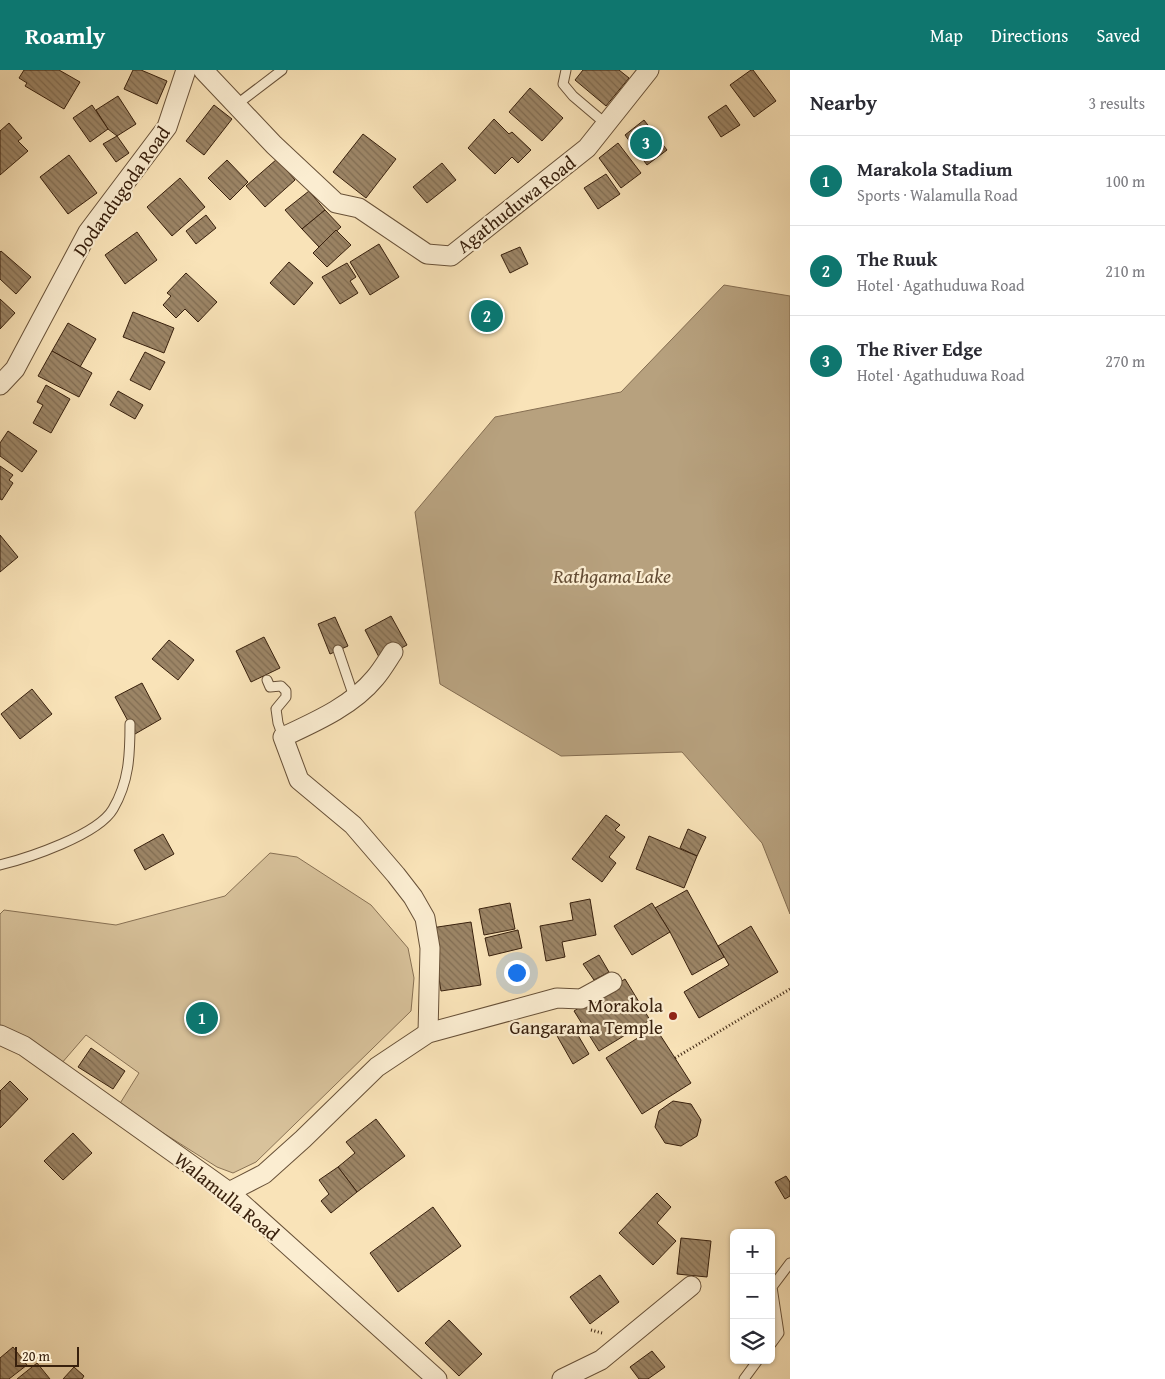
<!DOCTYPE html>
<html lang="en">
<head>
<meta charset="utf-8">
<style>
	:root { --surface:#fff; --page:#f7f7f7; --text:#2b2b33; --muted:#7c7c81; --line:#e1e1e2; --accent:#0f766e }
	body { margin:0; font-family:"Gentium Book Plus",serif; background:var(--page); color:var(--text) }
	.controls { position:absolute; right:15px; bottom:15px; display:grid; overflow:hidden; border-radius:8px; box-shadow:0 1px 4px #0004 }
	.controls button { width:45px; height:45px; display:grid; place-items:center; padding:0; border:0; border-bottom:1px solid var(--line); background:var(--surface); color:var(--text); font:25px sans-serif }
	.scale { position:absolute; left:15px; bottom:12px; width:64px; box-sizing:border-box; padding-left:5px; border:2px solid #38200d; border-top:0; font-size:14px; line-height:18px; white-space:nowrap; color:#38200d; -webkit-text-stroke:4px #fbedd1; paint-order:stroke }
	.you { position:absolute; left:516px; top:902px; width:18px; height:18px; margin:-12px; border:4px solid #fff; border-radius:50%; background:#1a73e8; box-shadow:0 0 0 8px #1a73e833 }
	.badge { display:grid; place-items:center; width:32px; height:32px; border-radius:50%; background:var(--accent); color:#fff; font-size:16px; font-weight:700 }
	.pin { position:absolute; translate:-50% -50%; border:2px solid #fff; box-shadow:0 1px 5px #0006 }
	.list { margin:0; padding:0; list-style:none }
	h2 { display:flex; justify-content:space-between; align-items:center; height:65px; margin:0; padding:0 20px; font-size:21px }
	h2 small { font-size:16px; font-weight:400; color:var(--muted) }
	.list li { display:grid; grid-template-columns:32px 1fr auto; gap:15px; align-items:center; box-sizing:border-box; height:90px; padding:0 20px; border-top:1px solid var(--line) }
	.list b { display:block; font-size:19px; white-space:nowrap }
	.list p { margin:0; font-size:16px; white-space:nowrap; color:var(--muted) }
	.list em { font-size:16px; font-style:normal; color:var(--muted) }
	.icon { flex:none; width:28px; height:28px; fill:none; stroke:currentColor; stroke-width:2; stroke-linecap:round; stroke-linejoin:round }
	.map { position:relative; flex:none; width:790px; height:1309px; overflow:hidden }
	header { display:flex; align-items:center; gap:30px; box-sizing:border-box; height:70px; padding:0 25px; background:var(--accent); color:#fff }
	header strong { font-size:24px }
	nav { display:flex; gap:28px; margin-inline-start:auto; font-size:18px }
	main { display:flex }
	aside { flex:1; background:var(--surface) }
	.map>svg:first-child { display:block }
</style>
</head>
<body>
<header>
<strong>Roamly</strong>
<nav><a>Map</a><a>Directions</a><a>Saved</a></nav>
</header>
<main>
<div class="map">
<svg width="790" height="1309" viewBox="0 0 790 1309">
	<defs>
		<pattern id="building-back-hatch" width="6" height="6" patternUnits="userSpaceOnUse" patternTransform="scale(1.25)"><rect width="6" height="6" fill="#9c8566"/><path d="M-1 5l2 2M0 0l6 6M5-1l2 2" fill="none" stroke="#806c52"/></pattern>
	</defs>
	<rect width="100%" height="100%" fill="#f9e3b8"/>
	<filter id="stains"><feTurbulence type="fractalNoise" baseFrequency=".004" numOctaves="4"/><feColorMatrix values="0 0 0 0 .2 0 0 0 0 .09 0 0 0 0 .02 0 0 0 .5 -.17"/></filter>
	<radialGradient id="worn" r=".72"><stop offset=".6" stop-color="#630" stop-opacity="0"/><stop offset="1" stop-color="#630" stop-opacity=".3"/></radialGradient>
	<!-- green -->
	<polygon fill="#d8c29b" stroke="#887154" points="270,783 297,787 371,835 408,878 414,908 411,941 256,1092 233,1103 217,1097 119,1035 139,1003 86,965 61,994 0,956 0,844 4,840 116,855 225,826"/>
	<!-- water -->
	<polygon fill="#b7a17e" stroke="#846d51" points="724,215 790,226 790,844 762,773 682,682 561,686 440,614 415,442 495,347 621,322"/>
	<!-- building -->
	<g fill="url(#building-back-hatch)" stroke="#38200d">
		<polygon points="24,0 59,0 80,12 64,39 25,16 27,13 19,8"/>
		<polygon points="133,0 141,0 167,11 157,34 124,19"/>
		<polygon points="583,0 619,0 629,8 606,36 575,10"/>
		<polygon points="751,0 753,0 776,31 754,47 730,15"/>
		<polygon points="530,18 563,48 542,71 509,42"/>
		<polygon points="118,26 136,54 117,66 108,59 96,40"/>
		<polygon points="92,35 108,59 90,72 73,48"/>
		<polygon points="214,35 232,49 204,85 186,71"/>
		<polygon points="726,35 740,55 721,67 708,47"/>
		<polygon points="494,49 509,64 512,62 531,80 518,93 512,87 495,104 468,78"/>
		<polygon points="644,50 667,80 647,95 625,65"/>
		<polygon points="9,53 22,68 18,71 28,81 0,105 0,61"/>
		<polygon points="363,64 396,89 366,128 333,102"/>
		<polygon points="117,66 129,83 116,92 103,74"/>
		<polygon points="618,73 641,103 621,118 599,88"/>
		<polygon points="69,85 97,123 68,144 40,107"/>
		<polygon points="277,89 295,110 265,137 246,116"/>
		<polygon points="227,90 248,112 230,130 208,108"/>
		<polygon points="442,93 456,110 427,133 413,117"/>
		<polygon points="606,104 620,124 598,139 584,118"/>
		<polygon points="180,108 205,137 172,166 147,137"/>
		<polygon points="309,121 325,140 302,159 285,140"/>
		<polygon points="325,140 341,157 319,177 302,159"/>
		<polygon points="206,145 216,158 196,174 186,161"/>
		<polygon points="336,160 351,175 327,197 313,183"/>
		<polygon points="137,162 157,190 125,214 105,185"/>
		<polygon points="379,174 399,207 370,225 350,192"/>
		<polygon points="520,177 528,194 510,203 501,185"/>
		<polygon points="1,181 31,207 16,224 0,209 0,182"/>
		<polygon points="289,192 313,213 294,235 270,213"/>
		<polygon points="347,193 356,207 350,211 358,223 340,234 322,207"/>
		<polygon points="186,203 217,232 198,252 185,239 176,248 163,235 171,226 167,223"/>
		<polygon points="0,229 15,243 0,259"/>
		<circle cx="487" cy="246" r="15"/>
		<polygon points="133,242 174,258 164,283 123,267"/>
		<polygon points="68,253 96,269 80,297 52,281"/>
		<polygon points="52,281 92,303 79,327 38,306"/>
		<polygon points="145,282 165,292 150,320 130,310"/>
		<polygon points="46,315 70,329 51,363 33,353 43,335 37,332"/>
		<polygon points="118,321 143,335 135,349 110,335"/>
		<polygon points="8,361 37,381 22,402 0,386 0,373"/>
		<polygon points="0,396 13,405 9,410 13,413 2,430 0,429"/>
		<polygon points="0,465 18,487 0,502"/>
		<polygon points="391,546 407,575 380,589 365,560"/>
		<polygon points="335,547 348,576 330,584 318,554"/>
		<polygon points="264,567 280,598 251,612 236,581"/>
		<polygon points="169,570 194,590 178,610 152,589"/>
		<polygon points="142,613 161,649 135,664 115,627"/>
		<polygon points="32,619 52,644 20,669 1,644"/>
		<polygon points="606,745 620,755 615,760 625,767 609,787 616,793 602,812 572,789"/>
		<polygon points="688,759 706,767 697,786 680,778"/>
		<polygon points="163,764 174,784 145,800 134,780"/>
		<polygon points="649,766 697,786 684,818 636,799"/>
		<polygon points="687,820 724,887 692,905 670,862 655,838"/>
		<polygon points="590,829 596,865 562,872 565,887 546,891 540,856 573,850 570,833"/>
		<polygon points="510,833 515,859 484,865 479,839"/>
		<polygon points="652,833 670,862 632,885 614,856"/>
		<polygon points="471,852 481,915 441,921 431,858"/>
		<polygon points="751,856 778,902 699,948 684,922 729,895 718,876"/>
		<polygon points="518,860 522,878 489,886 485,868"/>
		<polygon points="599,885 609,902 594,910 583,894"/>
		<polygon points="625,909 650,950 599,981 574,941"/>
		<polygon points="572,955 589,984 573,994 556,964"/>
		<polygon points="655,957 691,1013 642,1044 606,988"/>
		<polygon points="91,978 125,1001 113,1019 78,997"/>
		<polygon points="10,1011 28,1029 0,1058 0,1021"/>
		<polygon points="673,1031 691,1034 701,1050 697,1066 681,1076 665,1073 655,1057 659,1041"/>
		<polygon points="376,1049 405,1086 357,1122 338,1097 355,1083 346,1072"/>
		<polygon points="73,1063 92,1083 63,1110 44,1091"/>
		<polygon points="338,1097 357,1122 331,1143 321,1131 329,1124 319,1110"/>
		<polygon points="786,1106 790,1112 790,1126 785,1129 775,1112"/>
		<polygon points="657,1123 671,1137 657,1153 676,1171 653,1195 619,1163"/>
		<polygon points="433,1137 461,1176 398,1222 370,1183"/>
		<polygon points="681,1168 711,1171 707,1207 677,1204"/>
		<polygon points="600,1205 619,1232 590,1254 570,1227"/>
		<polygon points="449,1250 482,1284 459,1306 425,1273"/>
		<polygon points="13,1277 27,1295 9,1309 0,1309 0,1288"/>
		<polygon points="652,1281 665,1297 648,1309 639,1309 630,1297"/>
		<polygon points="37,1293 50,1309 17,1309"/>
		<polygon points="74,1297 84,1306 82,1309 63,1309"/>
	</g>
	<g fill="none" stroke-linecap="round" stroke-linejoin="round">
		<defs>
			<g id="service">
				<polyline points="566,0 563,14 573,26 606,54"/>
				<polyline points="236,35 282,0"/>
				<polyline points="338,580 354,627"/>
				<polyline points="267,610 270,617 281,616 286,621 286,627 276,639 278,653 283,667"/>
				<path d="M0,795C28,788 98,765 113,739C129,712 130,685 130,654"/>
				<polyline points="771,1274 779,1263 772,1217 790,1193"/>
				<polyline points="744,1309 758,1290"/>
			</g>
			<g id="minor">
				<polyline points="203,0 274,75 336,133 359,138 427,184 451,186 587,78 649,0"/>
				<polyline points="0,315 15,299 88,162 167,57 186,0"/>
				<path d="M393,582C387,591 382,600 375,608C352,636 315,652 283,667L299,710L353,755L396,805L413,827L425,848L430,878L428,963"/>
				<polyline points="0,965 24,976 229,1122 437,1309"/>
				<polyline points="229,1122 264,1104 303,1069 377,997 428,963 557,928 581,929 612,912"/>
				<polyline points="562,1309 601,1290 691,1216"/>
			</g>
		</defs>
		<!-- service casing -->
		<use href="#service" stroke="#685138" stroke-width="11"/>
		<!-- minor casing -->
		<use href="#minor" stroke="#685138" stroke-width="21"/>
		<!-- path -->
		<g stroke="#38200d" stroke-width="3" stroke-dasharray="1 2.5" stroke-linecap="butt">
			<polyline points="675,988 790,919"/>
			<polyline points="591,1260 602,1263"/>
		</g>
		<!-- service -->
		<use href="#service" stroke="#fbedd1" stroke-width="9"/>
		<!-- minor -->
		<use href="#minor" stroke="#fbedd1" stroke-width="19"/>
	</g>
	<!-- markers -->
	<circle fill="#8f2418" stroke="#fbedd1" stroke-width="2" cx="673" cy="946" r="5"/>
	<g text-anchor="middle" stroke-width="4.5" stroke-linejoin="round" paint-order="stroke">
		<!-- street labels -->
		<g font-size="19" fill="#38200d" stroke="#fbedd1">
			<text transform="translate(121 121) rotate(-55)" y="7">Dodandugoda Road</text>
			<text transform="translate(516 134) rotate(-38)" y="7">Agathuduwa Road</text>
			<text transform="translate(227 1126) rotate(39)" y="7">Walamulla Road</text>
		</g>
		<!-- poi labels -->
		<g font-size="19" fill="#38200d" stroke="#fbedd1" text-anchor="end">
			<text x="663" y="942">Morakola<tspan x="663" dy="22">Gangarama Temple</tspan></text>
		</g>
		<!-- water labels -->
		<g font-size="20" font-style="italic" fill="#644d35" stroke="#fbedd1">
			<text x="612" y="513">Rathgama Lake</text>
		</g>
	</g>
	<rect width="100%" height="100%" filter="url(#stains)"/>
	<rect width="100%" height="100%" fill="url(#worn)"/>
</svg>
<div class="controls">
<button>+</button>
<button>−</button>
<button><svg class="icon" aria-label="layers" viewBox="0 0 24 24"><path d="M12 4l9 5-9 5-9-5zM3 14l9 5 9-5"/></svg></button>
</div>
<div class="scale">20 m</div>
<div class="you"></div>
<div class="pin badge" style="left:202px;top:948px">1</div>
<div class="pin badge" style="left:487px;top:246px">2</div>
<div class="pin badge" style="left:646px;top:73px">3</div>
</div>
<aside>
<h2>Nearby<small>3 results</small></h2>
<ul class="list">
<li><span class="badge">1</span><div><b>Marakola Stadium</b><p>Sports · Walamulla Road</p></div><em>100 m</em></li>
<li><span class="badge">2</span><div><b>The Ruuk</b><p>Hotel · Agathuduwa Road</p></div><em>210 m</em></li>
<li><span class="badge">3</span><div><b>The River Edge</b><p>Hotel · Agathuduwa Road</p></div><em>270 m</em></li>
</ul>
</aside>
</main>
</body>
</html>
